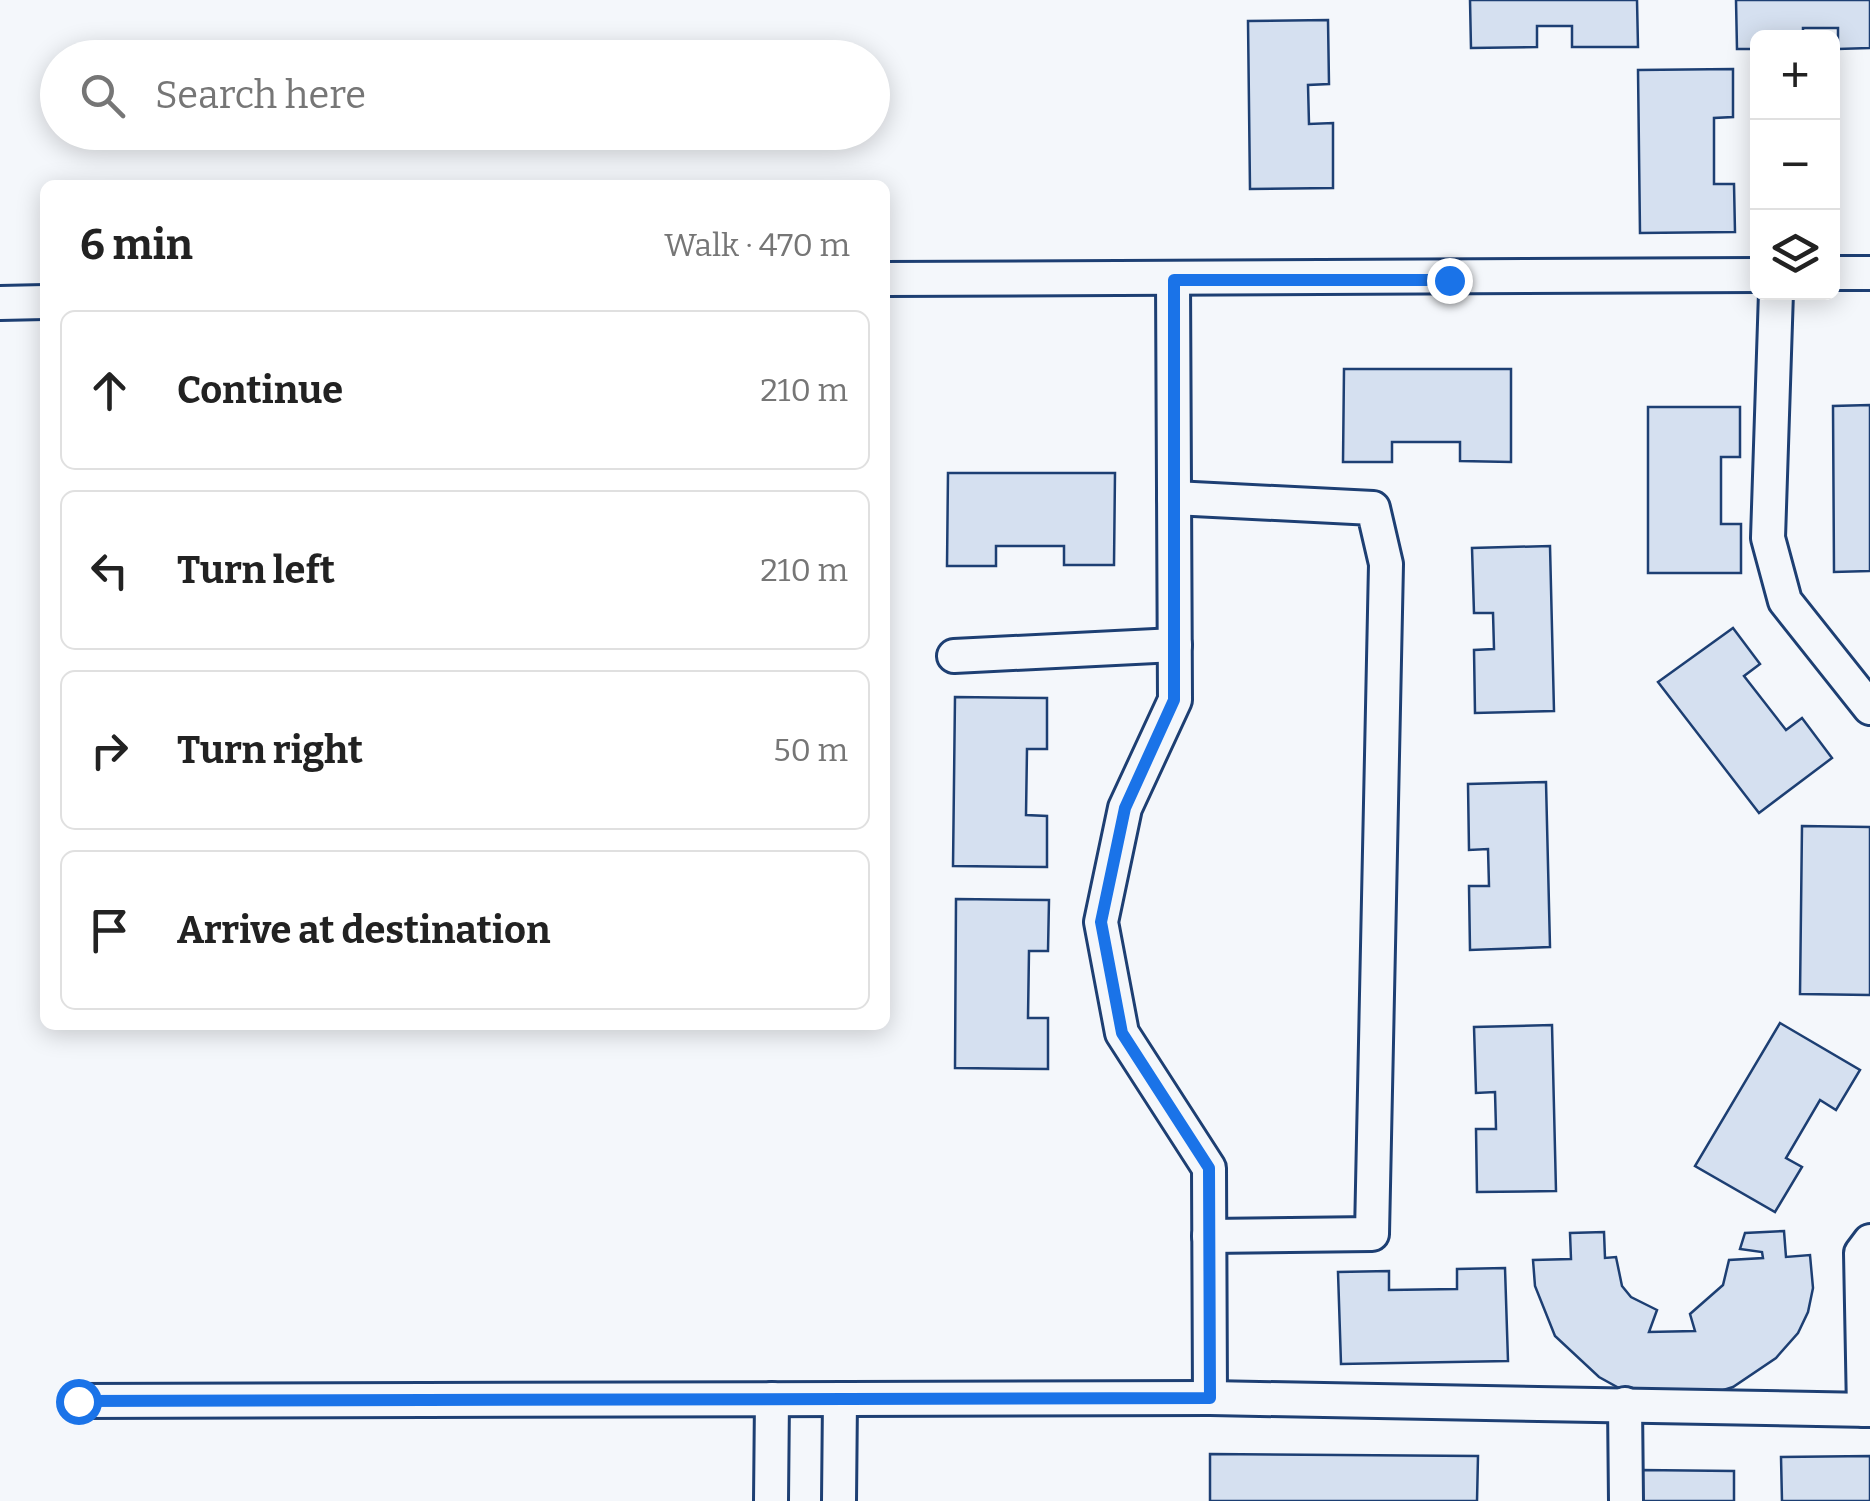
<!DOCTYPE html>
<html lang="en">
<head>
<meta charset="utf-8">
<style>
	:root { --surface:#fff; --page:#f2f2f2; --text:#222; --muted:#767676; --line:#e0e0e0 }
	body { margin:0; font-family:Bitter,serif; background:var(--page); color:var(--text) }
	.controls { position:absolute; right:30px; top:30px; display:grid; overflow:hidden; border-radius:15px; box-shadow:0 5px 25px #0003 }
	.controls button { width:90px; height:90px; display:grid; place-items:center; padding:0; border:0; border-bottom:2px solid var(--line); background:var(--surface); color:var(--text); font:50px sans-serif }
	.stop { position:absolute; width:30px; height:30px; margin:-22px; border:8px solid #1a73e8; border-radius:50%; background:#fff }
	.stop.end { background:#1a73e8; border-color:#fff; box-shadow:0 2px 10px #0008 }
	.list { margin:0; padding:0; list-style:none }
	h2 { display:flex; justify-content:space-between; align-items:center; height:130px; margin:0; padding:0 40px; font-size:42px }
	h2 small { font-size:32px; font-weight:400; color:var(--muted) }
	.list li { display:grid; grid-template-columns:65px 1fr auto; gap:30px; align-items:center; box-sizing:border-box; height:160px; margin:0 20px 20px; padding:0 20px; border:2px solid var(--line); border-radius:15px }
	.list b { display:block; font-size:38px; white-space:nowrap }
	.list em { font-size:32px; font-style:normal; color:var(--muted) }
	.icon { flex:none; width:55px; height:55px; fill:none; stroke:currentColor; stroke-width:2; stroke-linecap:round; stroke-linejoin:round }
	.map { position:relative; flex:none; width:1870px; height:1501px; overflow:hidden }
	.search { position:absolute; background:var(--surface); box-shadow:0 5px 25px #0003; left:40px; top:40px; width:850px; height:110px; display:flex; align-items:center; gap:25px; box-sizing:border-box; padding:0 35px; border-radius:55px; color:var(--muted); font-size:38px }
	.panel { position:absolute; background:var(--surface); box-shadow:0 5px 25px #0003; left:40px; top:180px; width:850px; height:850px; border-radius:15px }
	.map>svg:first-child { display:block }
</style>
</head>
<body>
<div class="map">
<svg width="1870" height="1501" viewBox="0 0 1870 1501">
	<rect width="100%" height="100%" fill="#f4f7fb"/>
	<!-- building -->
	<g fill="#d5e0f0" stroke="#1d3f73" stroke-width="2.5">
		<polygon points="1470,0 1637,0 1638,47 1572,47 1572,26 1537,26 1537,47 1471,48"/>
		<polygon points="1736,0 1870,0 1870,48 1838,49 1838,28 1803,28 1803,38 1758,38 1758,49 1737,49"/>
		<polygon points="1328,20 1329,84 1308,85 1309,124 1333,123 1333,188 1250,189 1248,21"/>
		<polygon points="1733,69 1733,117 1714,118 1714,184 1734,184 1735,232 1640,233 1638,70"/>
		<polygon points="1344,369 1511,369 1511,462 1460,461 1460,442 1392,442 1392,462 1343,462"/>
		<polygon points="1870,405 1870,571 1834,572 1833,406"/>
		<polygon points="1648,407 1740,407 1740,457 1721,457 1721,524 1741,524 1741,573 1648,573"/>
		<polygon points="948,473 1115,473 1114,565 1064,565 1064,546 996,546 996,566 947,566"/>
		<polygon points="1550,546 1554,711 1475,713 1474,650 1494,649 1493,613 1474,613 1472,548"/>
		<polygon points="1733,628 1760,664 1744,676 1786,730 1802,718 1832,758 1759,813 1658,682"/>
		<polygon points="955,697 1047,698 1047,749 1027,749 1026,815 1047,816 1047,867 953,866"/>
		<polygon points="1546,782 1550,947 1470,950 1469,886 1489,886 1488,849 1469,850 1468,784"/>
		<polygon points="1802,826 1870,827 1870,995 1800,994"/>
		<polygon points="956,899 1049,900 1048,951 1029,951 1028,1018 1048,1018 1048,1069 955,1068"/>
		<polygon points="1780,1023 1860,1070 1836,1110 1820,1100 1786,1158 1802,1167 1775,1212 1695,1166"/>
		<polygon points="1552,1025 1556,1191 1477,1192 1476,1129 1496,1129 1495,1092 1476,1093 1474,1027"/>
		<polygon points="1784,1231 1786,1257 1810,1255 1813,1288 1808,1312 1798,1333 1776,1358 1733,1387 1714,1393 1628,1393 1599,1377 1555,1336 1535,1286 1533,1260 1571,1259 1570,1233 1604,1232 1605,1258 1616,1257 1622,1286 1631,1297 1657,1310 1649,1332 1695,1331 1690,1314 1723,1285 1729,1260 1763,1258 1762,1252 1740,1249 1745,1233"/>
		<polygon points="1505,1268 1508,1361 1341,1364 1338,1272 1389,1271 1389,1290 1457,1289 1457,1269"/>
		<polygon points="1210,1454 1478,1456 1477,1501 1210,1501"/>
		<polygon points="1870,1456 1870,1501 1782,1501 1781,1457"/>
		<polygon points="1640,1470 1734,1471 1734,1501 1640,1501"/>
	</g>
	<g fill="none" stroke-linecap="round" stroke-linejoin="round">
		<defs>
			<g id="minor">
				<polyline points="1832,273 1870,273"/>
				<polyline points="885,279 1758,275"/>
				<polyline points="1173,280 1175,700 1125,808 1101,922 1122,1033 1209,1168 1210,1398"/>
				<polyline points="1776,292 1768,538 1785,601 1870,708"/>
				<polyline points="0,303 45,302"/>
				<polyline points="1174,498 1373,508 1386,564 1372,1234 1209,1236"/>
				<polyline points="954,656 1175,645"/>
				<polyline points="78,1401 1210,1398 1870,1410"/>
				<polyline points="1625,1404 1626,1501"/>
				<polyline points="1864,1410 1861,1253 1870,1241"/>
				<polyline points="771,1501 772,1399"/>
				<polyline points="839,1501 840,1399"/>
			</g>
		</defs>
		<!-- minor casing -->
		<use href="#minor" stroke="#1d3f73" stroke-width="38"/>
		<!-- minor -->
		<use href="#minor" stroke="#f4f7fb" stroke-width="32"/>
	</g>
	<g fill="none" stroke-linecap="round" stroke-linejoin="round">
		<!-- route -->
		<polyline stroke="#1a73e8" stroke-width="12" points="78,1401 1210,1398 1209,1168 1122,1033 1101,922 1125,808 1174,700 1174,280 1449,280"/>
	</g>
</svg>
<div class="controls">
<button>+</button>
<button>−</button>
<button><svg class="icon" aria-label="layers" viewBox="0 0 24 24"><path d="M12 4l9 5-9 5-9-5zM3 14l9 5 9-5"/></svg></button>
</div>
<div class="stop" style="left:78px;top:1401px"></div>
<div class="stop end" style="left:1449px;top:280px"></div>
<div class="search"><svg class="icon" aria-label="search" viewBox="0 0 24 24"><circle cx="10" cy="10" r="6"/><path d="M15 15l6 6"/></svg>Search here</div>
<section class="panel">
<h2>6 min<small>Walk · 470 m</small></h2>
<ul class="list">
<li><svg class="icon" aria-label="ahead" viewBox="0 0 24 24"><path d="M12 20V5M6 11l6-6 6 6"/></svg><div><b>Continue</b></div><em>210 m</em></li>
<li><svg class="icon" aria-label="left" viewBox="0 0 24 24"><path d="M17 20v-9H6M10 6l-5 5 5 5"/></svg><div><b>Turn left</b></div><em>210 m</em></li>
<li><svg class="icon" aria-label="right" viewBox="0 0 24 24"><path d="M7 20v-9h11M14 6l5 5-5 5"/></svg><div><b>Turn right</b></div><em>50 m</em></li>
<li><svg class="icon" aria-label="arrive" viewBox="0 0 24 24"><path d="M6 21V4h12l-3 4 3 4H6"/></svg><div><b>Arrive at destination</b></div></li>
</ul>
</section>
</div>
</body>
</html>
